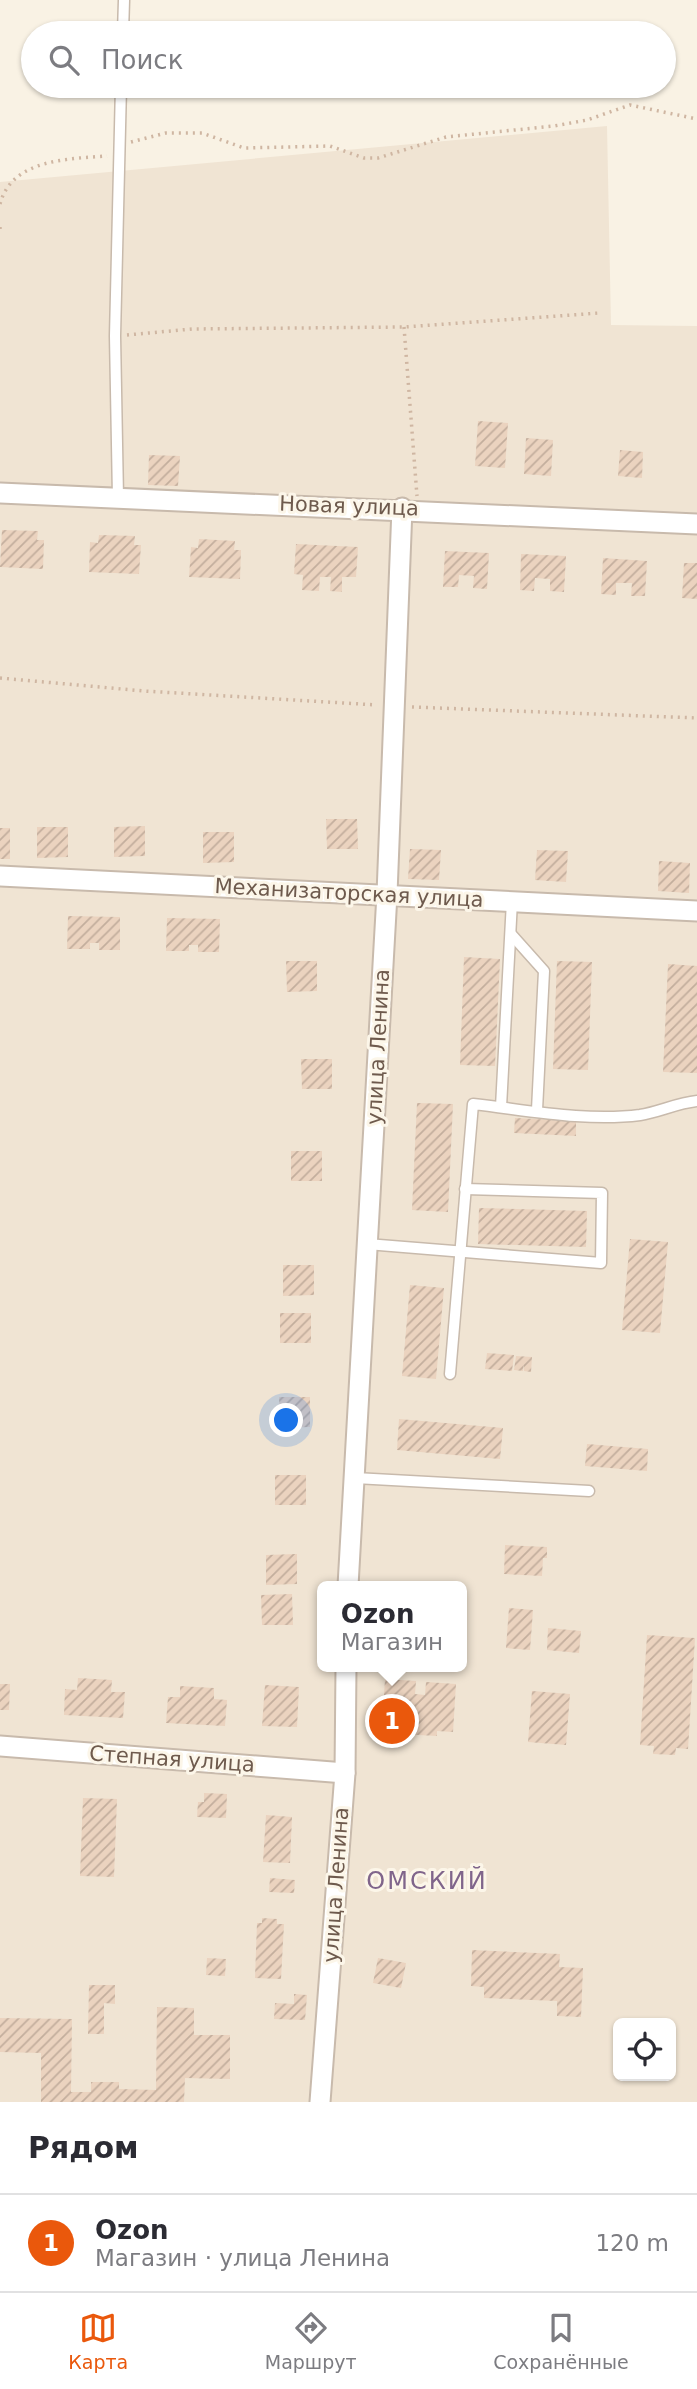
<!DOCTYPE html>
<html lang="ru">
<head>
<meta charset="utf-8">
<style>
	:root { --surface:#fff; --page:#f7f7f7; --text:#2b2b33; --muted:#7c7c81; --line:#e1e1e2; --accent:#ea580c }
	body { margin:0; font-family:"DejaVu Sans",sans-serif; background:var(--page); color:var(--text) }
	.controls { position:absolute; right:21px; bottom:21px; display:grid; overflow:hidden; border-radius:10px; box-shadow:0 2px 5px #0004 }
	.controls button { width:63px; height:63px; display:grid; place-items:center; padding:0; border:0; border-bottom:2px solid var(--line); background:var(--surface); color:var(--text); font:35px sans-serif }
	.you { position:absolute; left:287px; top:1421px; width:24px; height:24px; margin:-18px; border:5px solid #fff; border-radius:50%; background:#1a73e8; box-shadow:0 0 0 10px #1a73e833 }
	.badge { display:grid; place-items:center; width:46px; height:46px; border-radius:50%; background:var(--accent); color:#fff; font-size:23px; font-weight:700 }
	.pin { position:absolute; translate:-50% -50%; border:4px solid #fff; box-shadow:0 2px 7px #0006 }
	.popup { position:absolute; left:317px; top:1581px; width:150px; height:91px; box-sizing:border-box; display:grid; place-content:center; border-radius:10px; background:var(--surface); filter:drop-shadow(0 2px 5px #0005); font-size:23px; white-space:nowrap; color:var(--muted) }
	.popup b { font-size:26px; color:var(--text) }
	.popup::after { content:''; position:absolute; left:50%; top:100%; margin-left:-14px; border:14px solid transparent; border-top-color:var(--surface) }
	.list { margin:0; padding:0; list-style:none }
	h2 { display:flex; justify-content:space-between; align-items:center; height:91px; margin:0; padding:0 28px; font-size:30px }
	h2 small { font-size:23px; font-weight:400; color:var(--muted) }
	.list li { display:grid; grid-template-columns:46px 1fr auto; gap:21px; align-items:center; box-sizing:border-box; height:98px; padding:0 28px; border-top:2px solid var(--line) }
	.list b { display:block; font-size:26px; white-space:nowrap }
	.list p { margin:0; font-size:23px; white-space:nowrap; color:var(--muted) }
	.list em { font-size:23px; font-style:normal; color:var(--muted) }
	.icon { flex:none; width:38px; height:38px; fill:none; stroke:currentColor; stroke-width:2; stroke-linecap:round; stroke-linejoin:round }
	.map { position:relative; flex:none; width:697px; height:2102px; overflow:hidden }
	.search { position:absolute; background:var(--surface); box-shadow:0 2px 5px #0004; left:21px; right:21px; top:21px; height:77px; display:flex; align-items:center; gap:18px; box-sizing:border-box; padding:0 24px; border-radius:38px; color:var(--muted); font-size:26px }
	.sheet { height:189px; background:var(--surface) }
	nav { display:flex; justify-content:space-around; align-items:center; box-sizing:border-box; height:98px; border-top:2px solid var(--line); background:var(--surface); font-size:19px; color:var(--muted) }
	nav a { display:grid; justify-items:center; gap:4px }
	nav .on { color:var(--accent) }
	.map>svg:first-child { display:block }
</style>
</head>
<body>
<div class="map">
<svg width="697" height="2102" viewBox="0 0 697 2102">
	<defs>
		<pattern id="building-hatch" width="6" height="6" patternUnits="userSpaceOnUse" patternTransform="scale(1.75)"><rect width="6" height="6" fill="#ebd3bf"/><path d="M-1 1l2-2M0 6l6-6M5 7l2-2" fill="none" stroke="#c3ae9d"/></pattern>
	</defs>
	<rect width="100%" height="100%" fill="#f9f2e4"/>
	<!-- residential -->
	<path fill="#f0e4d3" fill-rule="evenodd" d="M607,126L611,325L697,326V2102H0V182ZM322,1586H462V1667H322ZM618,2023H671V2076H618Z"/>
	<!-- building -->
	<g fill="url(#building-hatch)">
		<polygon points="478,421 508,423 505,468 475,466"/>
		<polygon points="526,438 553,440 551,476 524,474"/>
		<polygon points="620,450 643,452 642,478 618,476"/>
		<polygon points="149,455 180,456 178,486 148,485"/>
		<polygon points="2,530 38,531 37,540 44,540 43,569 0,567"/>
		<polygon points="99,535 135,536 134,545 141,545 139,574 89,572 90,542 98,543"/>
		<polygon points="199,539 235,541 234,550 241,550 240,579 189,577 191,547 198,548"/>
		<polygon points="296,544 358,547 356,577 342,577 342,592 330,591 331,577 320,577 319,591 302,590 303,575 294,574"/>
		<polygon points="445,551 489,553 487,589 473,588 474,576 459,575 458,587 443,587"/>
		<polygon points="521,554 566,556 564,592 550,591 550,579 535,578 534,591 520,590"/>
		<polygon points="603,558 647,561 645,596 631,596 632,583 616,583 616,595 601,594"/>
		<polygon points="684,563 697,563 697,599 682,598"/>
		<polygon points="326,819 357,819 358,849 327,849"/>
		<polygon points="145,826 145,856 114,857 114,827"/>
		<polygon points="37,827 68,827 68,857 37,858"/>
		<rect x="0" y="828" width="10" height="31"/>
		<polygon points="203,832 234,832 234,862 203,863"/>
		<polygon points="410,849 441,850 439,880 408,879"/>
		<polygon points="537,850 568,851 566,882 535,880"/>
		<polygon points="659,861 690,863 689,893 658,891"/>
		<polygon points="68,916 120,917 120,950 99,950 99,943 90,943 90,949 67,949"/>
		<polygon points="167,918 220,919 219,952 198,952 198,945 189,945 189,951 166,951"/>
		<polygon points="464,957 500,959 495,1066 460,1065"/>
		<polygon points="286,961 317,961 317,991 287,992"/>
		<polygon points="557,961 592,962 588,1070 553,1069"/>
		<polygon points="668,964 697,966 697,1073 663,1072"/>
		<polygon points="301,1059 332,1059 332,1089 302,1089"/>
		<polygon points="417,1103 453,1104 448,1212 412,1210"/>
		<polygon points="515,1118 576,1121 576,1136 514,1133"/>
		<rect x="291" y="1151" width="31" height="30"/>
		<polygon points="479,1208 587,1211 586,1247 478,1244"/>
		<polygon points="630,1239 668,1242 660,1333 622,1330"/>
		<polygon points="283,1265 314,1265 314,1295 283,1296"/>
		<polygon points="410,1285 444,1288 436,1379 402,1376"/>
		<rect x="280" y="1313" width="31" height="30"/>
		<polygon points="487,1353 514,1355 512,1371 485,1369"/>
		<polygon points="516,1356 532,1357 531,1372 524,1371 524,1364 523,1371 514,1370"/>
		<polygon points="279,1397 310,1397 310,1427 280,1428"/>
		<polygon points="399,1419 503,1428 500,1459 397,1450"/>
		<polygon points="587,1444 648,1449 647,1471 585,1466"/>
		<rect x="275" y="1475" width="31" height="30"/>
		<polygon points="505,1545 547,1547 547,1558 543,1558 542,1576 504,1574"/>
		<polygon points="297,1554 297,1584 266,1585 266,1555"/>
		<polygon points="292,1594 293,1625 262,1625 261,1595"/>
		<polygon points="509,1608 533,1610 530,1650 506,1648"/>
		<polygon points="548,1628 581,1631 579,1653 547,1650"/>
		<polygon points="647,1635 695,1638 688,1749 676,1748 675,1755 653,1754 654,1746 640,1745"/>
		<polygon points="78,1678 112,1680 111,1692 125,1692 123,1718 64,1715 65,1689 77,1690"/>
		<polygon points="385,1679 416,1681 415,1694 425,1695 426,1682 456,1684 453,1732 437,1731 437,1736 400,1734 400,1729 382,1728"/>
		<polygon points="0,1684 10,1684 9,1710 0,1710"/>
		<polygon points="265,1685 299,1687 297,1727 262,1726"/>
		<polygon points="180,1686 214,1688 214,1699 227,1700 225,1726 166,1723 168,1697 180,1697"/>
		<polygon points="532,1691 570,1694 566,1745 528,1742"/>
		<polygon points="204,1793 227,1794 226,1818 197,1817 198,1802 204,1802"/>
		<polygon points="83,1798 117,1799 114,1877 80,1876"/>
		<polygon points="266,1815 292,1817 290,1863 263,1862"/>
		<polygon points="270,1878 295,1880 294,1893 269,1892"/>
		<polygon points="262,1918 277,1919 277,1924 284,1924 281,1979 255,1978 257,1923 262,1923"/>
		<polygon points="472,1950 560,1954 559,1967 583,1968 581,2017 557,2016 557,2001 484,1998 484,1987 471,1986"/>
		<polygon points="207,1958 226,1959 225,1976 206,1975"/>
		<polygon points="378,1958 406,1963 401,1988 373,1983"/>
		<polygon points="89,1985 115,1985 115,2004 104,2003 104,2034 88,2034"/>
		<polygon points="294,1994 307,1995 305,2020 274,2019 275,2003 294,2004"/>
		<polygon points="157,2007 194,2008 194,2035 230,2035 230,2079 185,2078 184,2102 41,2102 41,2053 0,2052 0,2018 72,2019 71,2092 91,2092 91,2082 119,2082 119,2089 156,2090"/>
	</g>
	<g fill="none" stroke-linecap="round" stroke-linejoin="round">
		<defs>
			<g id="lane">
				<polyline points="123,33 124,0"/>
				<polyline points="118,498 115,336 121,86"/>
				<polyline points="511,934 544,971 537,1110"/>
				<polyline points="501,1107 512,901"/>
				<polyline points="367,1244 601,1263 602,1193 465,1189"/>
				<path d="M450,1374L473,1104C527,1110 586,1122 640,1115C659,1112 677,1103 697,1101"/>
				<polyline points="355,1478 589,1491"/>
			</g>
			<g id="street">
				<polyline points="0,493 697,524"/>
				<polyline points="0,876 697,911"/>
				<polyline points="348,1586 387,894 402,508"/>
				<polyline points="0,1746 345,1773"/>
				<polyline points="320,2102 345,1773 346,1667"/>
			</g>
		</defs>
		<!-- lane casing -->
		<use href="#lane" stroke="#c8baac" stroke-width="13"/>
		<!-- street casing -->
		<use href="#street" stroke="#c8baac" stroke-width="23"/>
		<!-- path -->
		<g stroke="#cfb6a2" stroke-width="3.5" stroke-dasharray="2 5" stroke-linecap="butt">
			<polyline points="131,142 166,133 202,133 244,148 330,146 364,158 378,158 446,137 554,126 587,120 630,105 697,119"/>
			<path d="M0,204C12,159 67,159 107,156"/>
			<polyline points="0,227 0,232"/>
			<polyline points="404,327 417,496"/>
			<polyline points="127,335 192,329 404,327 599,313"/>
			<polyline points="0,678 144,691 377,705"/>
			<polyline points="412,707 697,718"/>
		</g>
		<!-- lane -->
		<use href="#lane" stroke="#fff" stroke-width="10"/>
		<!-- street -->
		<use href="#street" stroke="#fff" stroke-width="19"/>
	</g>
	<g text-anchor="middle" stroke-width="6" stroke-linejoin="round" paint-order="stroke">
		<!-- street labels -->
		<g font-size="21" fill="#6e5a4d" stroke="#fcf6e9">
			<text transform="translate(349 506) rotate(2)" y="7">Новая улица</text>
			<text transform="translate(349 893) rotate(3)" y="7">Механизаторская улица</text>
			<text transform="translate(378 1047) rotate(-87)" y="7">улица Ленина</text>
			<text transform="translate(172 1759) rotate(4)" y="7">Степная улица</text>
			<text transform="translate(336 1885) rotate(-86)" y="7">улица Ленина</text>
		</g>
		<!-- quarter labels -->
		<g font-size="24" letter-spacing="2" fill="#80658b" stroke="#fcf6e9">
			<text x="427" y="1889">ОМСКИЙ</text>
		</g>
	</g>
</svg>
<div class="controls">
<button><svg class="icon" aria-label="locate" viewBox="0 0 24 24"><circle cx="12" cy="12" r="6"/><path d="M12 2v4M12 18v4M2 12h4M18 12h4"/></svg></button>
</div>
<div class="you"></div>
<div class="pin badge" style="left:392px;top:1721px">1</div>
<div class="popup"><b>Ozon</b>Магазин</div>
<div class="search"><svg class="icon" aria-label="search" viewBox="0 0 24 24"><circle cx="10" cy="10" r="6"/><path d="M15 15l6 6"/></svg>Поиск</div>
</div>
<section class="sheet">
<h2>Рядом<small></small></h2>
<ul class="list">
<li><span class="badge">1</span><div><b>Ozon</b><p>Магазин · улица Ленина</p></div><em>120 m</em></li>
</ul>
</section>
<nav>
<a class="on"><svg class="icon" aria-label="map" viewBox="0 0 24 24"><path d="M3 6l6-2 6 2 6-2v14l-6 2-6-2-6 2zM9 4v14M15 6v14"/></svg>Карта</a>
<a><svg class="icon" aria-label="directions" viewBox="0 0 24 24"><path d="M12 3l9 9-9 9-9-9zM9 14v-3h6M13 9l2 2-2 2"/></svg>Маршрут</a>
<a><svg class="icon" aria-label="saved" viewBox="0 0 24 24"><path d="M7 4h10v16l-5-4-5 4z"/></svg>Сохранённые</a>
</nav>
</body>
</html>
